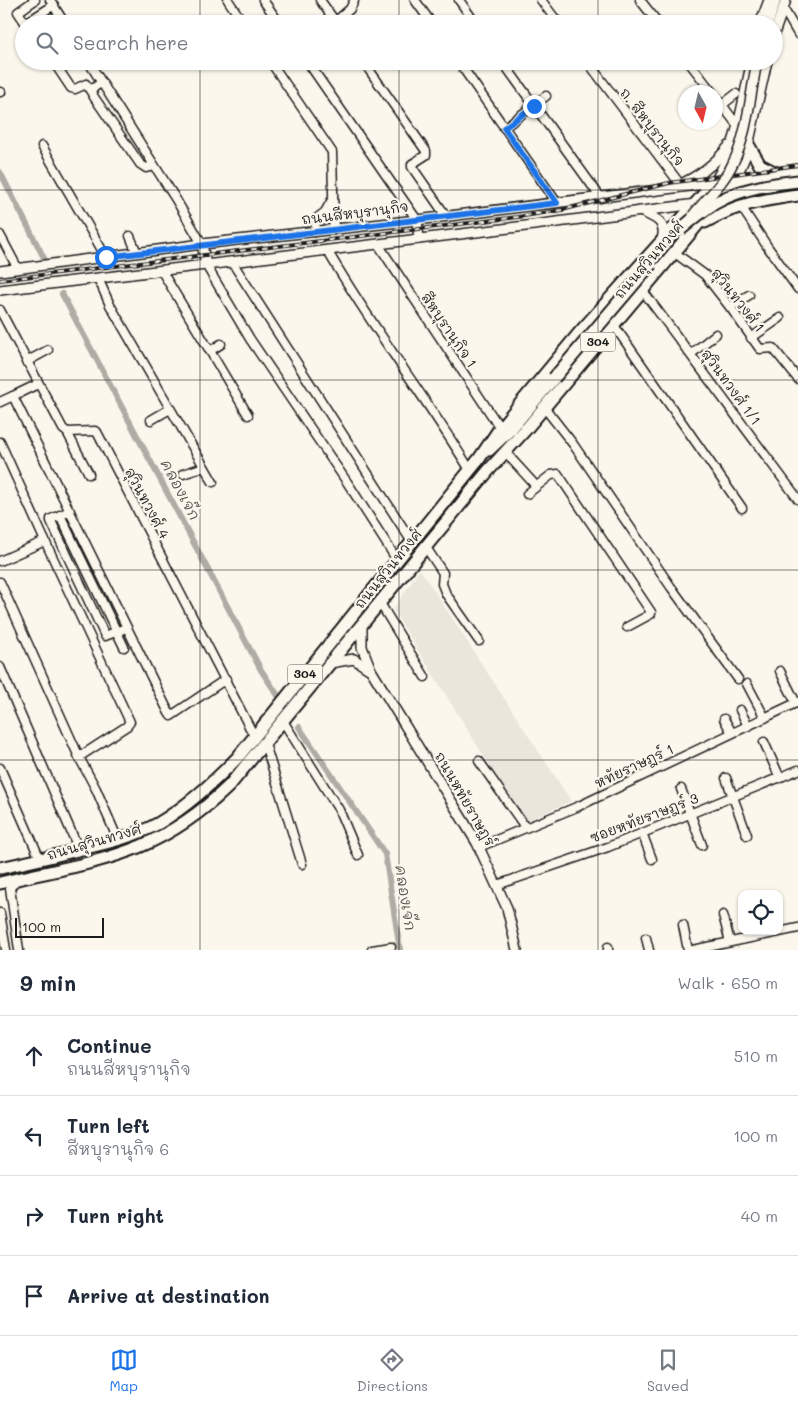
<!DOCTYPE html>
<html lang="en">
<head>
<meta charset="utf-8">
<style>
	:root { --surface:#fff; --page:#f6f6f7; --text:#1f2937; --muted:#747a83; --line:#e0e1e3; --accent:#1a73e8 }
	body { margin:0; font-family:Mali,"Playpen Sans Thai",sans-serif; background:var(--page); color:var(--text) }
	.controls { position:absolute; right:15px; bottom:15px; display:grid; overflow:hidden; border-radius:10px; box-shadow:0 1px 4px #0004 }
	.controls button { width:45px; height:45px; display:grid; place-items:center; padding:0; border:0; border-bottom:1px solid var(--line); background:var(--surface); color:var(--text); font:25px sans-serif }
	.compass { position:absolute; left:678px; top:85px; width:45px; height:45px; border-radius:50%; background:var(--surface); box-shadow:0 1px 4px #0004; rotate:172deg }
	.scale { position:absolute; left:15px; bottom:12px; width:89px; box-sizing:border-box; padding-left:5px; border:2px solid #1c1c1c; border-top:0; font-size:14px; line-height:18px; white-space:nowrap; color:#1c1c1c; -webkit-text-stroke:4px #fbf7ec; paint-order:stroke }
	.stop { position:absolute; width:15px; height:15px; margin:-11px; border:4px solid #1a73e8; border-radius:50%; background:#fff }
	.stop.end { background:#1a73e8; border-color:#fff; box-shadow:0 1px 5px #0008 }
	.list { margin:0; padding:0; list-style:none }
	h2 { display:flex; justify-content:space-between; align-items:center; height:65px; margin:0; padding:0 20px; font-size:21px }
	h2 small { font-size:16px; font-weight:400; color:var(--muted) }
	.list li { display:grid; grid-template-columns:32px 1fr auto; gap:15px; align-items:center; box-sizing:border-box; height:80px; padding:0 20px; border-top:1px solid var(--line) }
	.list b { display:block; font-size:19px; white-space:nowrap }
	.list p { margin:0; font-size:16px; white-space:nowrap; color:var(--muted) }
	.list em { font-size:16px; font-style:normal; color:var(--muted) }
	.icon { flex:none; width:28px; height:28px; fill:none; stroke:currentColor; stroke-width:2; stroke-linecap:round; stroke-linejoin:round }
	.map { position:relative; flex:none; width:798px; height:950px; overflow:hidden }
	.search { position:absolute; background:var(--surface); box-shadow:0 1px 4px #0004; left:15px; right:15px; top:15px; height:55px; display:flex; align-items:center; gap:12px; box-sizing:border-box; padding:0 18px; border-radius:28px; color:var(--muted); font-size:19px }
	.sheet { height:385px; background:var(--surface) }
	nav { display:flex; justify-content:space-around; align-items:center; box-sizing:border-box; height:70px; border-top:1px solid var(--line); background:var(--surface); font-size:14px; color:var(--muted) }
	nav a { display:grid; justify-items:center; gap:2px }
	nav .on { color:var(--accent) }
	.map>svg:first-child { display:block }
</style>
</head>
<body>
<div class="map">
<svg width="798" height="950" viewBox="0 0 798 950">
	<rect width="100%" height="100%" fill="#fbf7ec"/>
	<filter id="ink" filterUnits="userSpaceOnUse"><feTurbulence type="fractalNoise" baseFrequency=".02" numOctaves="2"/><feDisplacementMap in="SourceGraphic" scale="10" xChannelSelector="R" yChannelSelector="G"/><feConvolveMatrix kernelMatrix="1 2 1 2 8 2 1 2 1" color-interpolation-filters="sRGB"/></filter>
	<g filter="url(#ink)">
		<!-- built -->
		<polygon fill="#eae6dc" points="420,569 571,801 525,822 393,610"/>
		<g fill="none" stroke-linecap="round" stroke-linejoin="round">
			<!-- canal -->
			<g stroke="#afaca5" stroke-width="6">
				<polyline points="0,172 44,258"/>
				<polyline points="62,294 261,670 279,697"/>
				<polyline points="299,727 385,854 400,950"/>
			</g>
			<defs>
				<g id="minor">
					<polyline points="50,0 65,24"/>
					<polyline points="228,0 244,24"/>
					<polyline points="263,0 280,24"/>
					<polyline points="320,0 337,24"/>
					<polyline points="415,0 432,24"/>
					<polyline points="459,0 476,24"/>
					<polyline points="541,0 559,24"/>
					<polyline points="640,0 659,24"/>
					<polyline points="783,8 798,34"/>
					<polyline points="335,22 350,9 354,1"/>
					<polyline points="26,23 54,5"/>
					<polyline points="26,24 18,12 35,0"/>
					<polyline points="53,61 71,88 75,89 86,84 90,90"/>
					<polyline points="88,61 175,198 202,244"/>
					<polyline points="270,61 332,152 334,230"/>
					<polyline points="307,61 417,220"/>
					<polyline points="363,61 426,151 426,155 412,164 412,167 446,216"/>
					<polyline points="458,61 557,203"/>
					<polyline points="502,61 601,198"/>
					<polyline points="587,61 680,184"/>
					<polyline points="688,61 712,92"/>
					<polyline points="101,83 90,90 94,97 140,164 146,168 154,166"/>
					<polyline points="0,92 1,92"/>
					<polyline points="716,97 738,126"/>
					<polyline points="722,105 736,94"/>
					<polyline points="504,128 546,96"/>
					<polyline points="42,146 106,257"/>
					<polyline points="740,205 767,246 798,289"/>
					<polyline points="315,232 316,219 325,212 333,198"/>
					<polyline points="0,235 18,269"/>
					<polyline points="130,236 137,253"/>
					<polyline points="378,244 500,428"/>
					<path d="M327,250C371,326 424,395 470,470"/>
					<polyline points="675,253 705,275 730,307 760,349 773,348 798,379"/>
					<polyline points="232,262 412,542"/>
					<polyline points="206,265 250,339 349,485 397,560"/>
					<polyline points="161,270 210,351 221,344"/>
					<polyline points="98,278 110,305 213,482"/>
					<polyline points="643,291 798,499"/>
					<polyline points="730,307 749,295"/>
					<polyline points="0,310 63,429 67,432 95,431 97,432 254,736"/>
					<polyline points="613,324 742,508"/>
					<polyline points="751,338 780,318"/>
					<polyline points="210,351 248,415"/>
					<polyline points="691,354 716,334"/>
					<polyline points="26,362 48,350"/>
					<polyline points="38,384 13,396 169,713 171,716 226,679"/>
					<polyline points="0,402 13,396"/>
					<polyline points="544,407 573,444 671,587 738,679"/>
					<polyline points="151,420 170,409"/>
					<polyline points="67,432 89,474"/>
					<polyline points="0,442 45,541"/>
					<polyline points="505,452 536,486"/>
					<polyline points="183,474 204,467"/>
					<polyline points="527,494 551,475 558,474 651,612 651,614 627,627"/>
					<polyline points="70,511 51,519 51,521 105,636 126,628"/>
					<polyline points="60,515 124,647"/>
					<polyline points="425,546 443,573 442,584 446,594 479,641"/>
					<polyline points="0,561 45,541 130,722 127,726 79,757 0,582"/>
					<polyline points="380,603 425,677"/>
					<polyline points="0,667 79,850"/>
					<polyline points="780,671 796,703"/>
					<polyline points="747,684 765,718"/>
					<polyline points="740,710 748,726"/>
					<polyline points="724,719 732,733"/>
					<polyline points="283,721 339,810 358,855"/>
					<polyline points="764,742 780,778"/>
					<polyline points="265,744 302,864"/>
					<polyline points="79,757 96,789 118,840"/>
					<polyline points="479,761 525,827"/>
					<polyline points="0,768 40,859"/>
					<polyline points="726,778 747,835"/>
					<polyline points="681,789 702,845"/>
					<polyline points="642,833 652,859"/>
					<polyline points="479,847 579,806 798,702"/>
					<polyline points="16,880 10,888 19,950"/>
					<polyline points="497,885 608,847 798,770"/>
					<polyline points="0,913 6,950"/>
					<polyline points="723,915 730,942"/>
					<polyline points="683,925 688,950"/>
					<polyline points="646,938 649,950"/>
					<polyline points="608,947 608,950"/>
					<polyline points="372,950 391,947"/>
					<polyline points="693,950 798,928"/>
				</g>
				<g id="major">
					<polyline points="760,24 769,0"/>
					<polyline points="768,24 776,0"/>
					<polyline points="774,34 786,0"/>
					<polyline points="735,180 746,155 767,61"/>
					<path d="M679,185C699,176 716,163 729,146"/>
					<path d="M640,211C656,218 667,221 662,240"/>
					<polyline points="417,220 419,239"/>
					<polyline points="202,244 206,265"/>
					<path d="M0,271L202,244L417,220L714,183C739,143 741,106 752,61"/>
					<polyline points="0,290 534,225 696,204"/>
					<polyline points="362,624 362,647 371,670 477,843 507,908 517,950"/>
					<polyline points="330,663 354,659 369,669"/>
				</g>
				<g id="highway">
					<polyline points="749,146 760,165 776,173"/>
					<path d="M705,222C736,204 763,200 798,195"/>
					<polyline points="489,450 511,429 554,378"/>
					<path d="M0,868C29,862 58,855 86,848C111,842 136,836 159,823C189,805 214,782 238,757L479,459L500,428L580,332L714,183L798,171"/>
					<path d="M0,883C47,871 96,865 141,846C174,832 203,811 229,786L488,471L527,428L735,180"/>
				</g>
			</defs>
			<!-- minor casing -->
			<use href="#minor" stroke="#1c1c1c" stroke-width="11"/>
			<!-- major casing -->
			<use href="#major" stroke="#1c1c1c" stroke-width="12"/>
			<!-- highway casing -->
			<use href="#highway" stroke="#1c1c1c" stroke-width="15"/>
			<!-- minor -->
			<use href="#minor" stroke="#fbf7ec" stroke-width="8"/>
			<!-- major -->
			<use href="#major" stroke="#fbf7ec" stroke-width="9"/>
			<!-- highway -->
			<use href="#highway" stroke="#fbf7ec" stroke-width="11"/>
			<defs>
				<polyline id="rail" points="0,280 518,217 562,210 669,183 798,165"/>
			</defs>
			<!-- rail casing -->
			<use href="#rail" stroke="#1c1c1c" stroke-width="4"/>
			<!-- rail -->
			<use href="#rail" stroke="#fbf7ec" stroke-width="2" stroke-dasharray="5.5" stroke-linecap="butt"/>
			<defs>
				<path id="major-bridge" d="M693,215C706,199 724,183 733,163C747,137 751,91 757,61"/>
				<g id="highway-bridge">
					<path d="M681,229C693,219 705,208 719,201C744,188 771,184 798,181"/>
					<polyline points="554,378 651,264"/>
				</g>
			</defs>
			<!-- major-bridge casing -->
			<use href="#major-bridge" stroke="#1c1c1c" stroke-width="12" stroke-linecap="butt"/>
			<!-- highway-bridge casing -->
			<use href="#highway-bridge" stroke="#1c1c1c" stroke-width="15" stroke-linecap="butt"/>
			<!-- major-bridge -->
			<use href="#major-bridge" stroke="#fbf7ec" stroke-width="9"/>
			<!-- highway-bridge -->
			<use href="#highway-bridge" stroke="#fbf7ec" stroke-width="11"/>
		</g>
	</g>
	<g fill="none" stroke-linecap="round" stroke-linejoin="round" filter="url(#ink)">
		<!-- route -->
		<polyline stroke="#1a73e8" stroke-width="6" points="106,257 557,203 504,128 534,106"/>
	</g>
	<!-- grid -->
	<path fill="none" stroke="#1c1c1c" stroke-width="1" stroke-opacity="0.55" d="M200,0V24M399,0V24M598,0V24M200,61V950M399,61V950M598,61V950M0,190H798M0,380H798M0,570H798M0,760H798"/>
	<g text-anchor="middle" stroke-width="4.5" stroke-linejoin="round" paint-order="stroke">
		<!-- shield labels -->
		<g fill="#fbf7ec" stroke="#5f5e5a" stroke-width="1">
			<rect x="580.5" y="332.5" width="35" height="19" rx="4"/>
			<rect x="287.5" y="664.5" width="35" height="19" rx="4"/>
		</g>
		<g font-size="12" font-weight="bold" fill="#1c1c1c">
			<text x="598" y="346">304</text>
			<text x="305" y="678">304</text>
		</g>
		<!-- street labels -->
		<g font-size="14" fill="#1c1c1c" stroke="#fbf7ec">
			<text transform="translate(652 127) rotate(52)" y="5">ถ. สีหบุรานุกิจ</text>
			<text transform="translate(355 213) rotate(-7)" y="5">ถนนสีหบุรานุกิจ</text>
			<text transform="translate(649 260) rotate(-49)" y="5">ถนนสุวินทวงศ์</text>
			<text transform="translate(738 300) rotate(52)" y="5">สุวินทวงศ์ 1</text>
			<text transform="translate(449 330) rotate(56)" y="5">สีหบุรานุกิจ 1</text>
			<text transform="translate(731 387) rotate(54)" y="5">สุวินทวงศ์ 1/1</text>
			<text transform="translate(147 503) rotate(62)" y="5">สุวินทวงศ์ 4</text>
			<text transform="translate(388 569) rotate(-51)" y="5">ถนนสุวินทวงศ์</text>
			<text transform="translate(634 766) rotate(-25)" y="5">หทัยราษฎร์ 1</text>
			<text transform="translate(465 799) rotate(60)" y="5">ถนนหทัยราษฎร์</text>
			<text transform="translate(644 818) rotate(-21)" y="5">ซอยหทัยราษฎร์ 3</text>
			<text transform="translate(94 842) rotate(-16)" y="5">ถนนสุวินทวงศ์</text>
		</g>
		<!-- water labels -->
		<g font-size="15" font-style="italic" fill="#575653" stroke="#fbf7ec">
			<text transform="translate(180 490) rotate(62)" y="5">คลองเจ๊ก</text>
			<text transform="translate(405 898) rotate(81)" y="5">คลองเจ๊ก</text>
		</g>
	</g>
</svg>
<div class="controls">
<button><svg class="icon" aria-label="locate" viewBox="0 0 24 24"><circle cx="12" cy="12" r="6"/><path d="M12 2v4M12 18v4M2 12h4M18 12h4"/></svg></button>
</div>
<svg class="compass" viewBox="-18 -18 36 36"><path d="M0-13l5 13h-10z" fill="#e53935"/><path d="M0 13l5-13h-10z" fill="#747a83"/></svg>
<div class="scale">100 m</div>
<div class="stop" style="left:106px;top:257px"></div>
<div class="stop end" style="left:534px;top:106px"></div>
<div class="search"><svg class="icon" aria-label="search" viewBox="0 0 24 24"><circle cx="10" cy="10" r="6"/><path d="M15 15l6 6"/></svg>Search here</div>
</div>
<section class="sheet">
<h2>9 min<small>Walk · 650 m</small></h2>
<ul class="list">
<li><svg class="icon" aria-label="ahead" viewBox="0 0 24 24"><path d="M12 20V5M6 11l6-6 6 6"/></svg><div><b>Continue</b><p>ถนนสีหบุรานุกิจ</p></div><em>510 m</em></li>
<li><svg class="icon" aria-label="left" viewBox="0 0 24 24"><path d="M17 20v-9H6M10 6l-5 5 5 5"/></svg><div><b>Turn left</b><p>สีหบุรานุกิจ 6</p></div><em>100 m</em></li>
<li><svg class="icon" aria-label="right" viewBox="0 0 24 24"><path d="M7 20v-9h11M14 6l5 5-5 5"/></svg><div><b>Turn right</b></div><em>40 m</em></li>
<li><svg class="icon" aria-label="arrive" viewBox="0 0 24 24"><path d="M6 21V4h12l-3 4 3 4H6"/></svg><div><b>Arrive at destination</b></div></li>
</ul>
</section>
<nav>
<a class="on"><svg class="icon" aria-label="map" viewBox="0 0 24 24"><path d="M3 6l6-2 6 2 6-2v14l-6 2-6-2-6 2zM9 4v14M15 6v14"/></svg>Map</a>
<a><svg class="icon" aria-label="directions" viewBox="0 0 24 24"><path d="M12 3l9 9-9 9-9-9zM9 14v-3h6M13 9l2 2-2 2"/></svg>Directions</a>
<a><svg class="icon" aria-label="saved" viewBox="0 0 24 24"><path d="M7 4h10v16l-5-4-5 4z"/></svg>Saved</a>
</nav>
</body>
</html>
